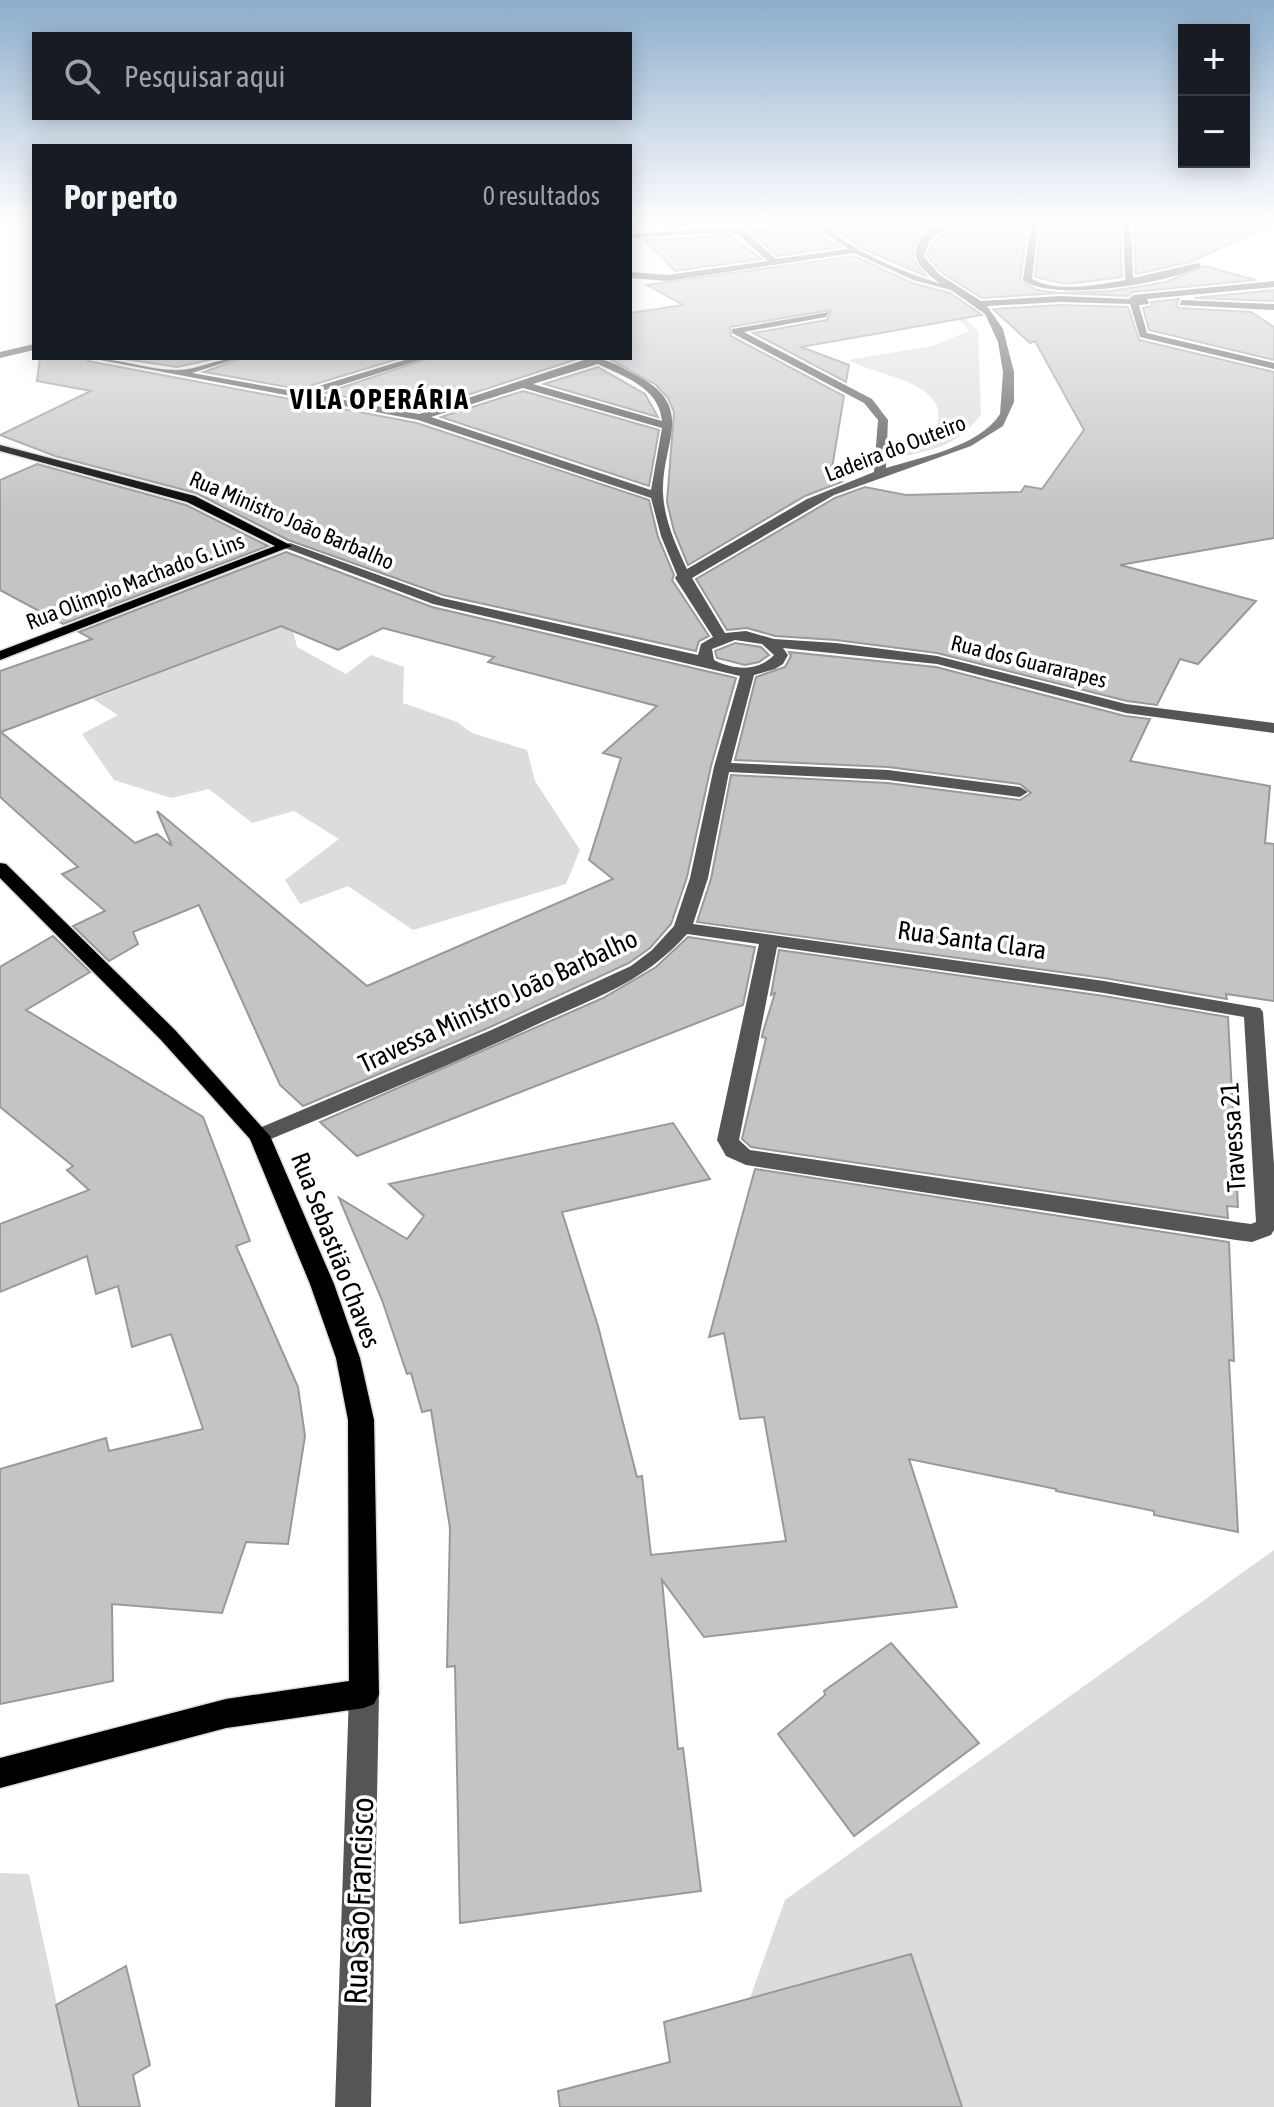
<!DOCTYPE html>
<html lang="pt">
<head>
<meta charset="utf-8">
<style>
	:root { --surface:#171b24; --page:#242831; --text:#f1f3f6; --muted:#9ea1a6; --line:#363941 }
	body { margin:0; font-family:"Asap Condensed",sans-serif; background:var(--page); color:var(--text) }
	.controls { position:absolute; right:24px; top:24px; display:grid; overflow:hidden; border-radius:0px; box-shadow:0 4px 20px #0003 }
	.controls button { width:72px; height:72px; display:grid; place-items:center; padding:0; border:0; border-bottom:2px solid var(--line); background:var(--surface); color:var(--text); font:40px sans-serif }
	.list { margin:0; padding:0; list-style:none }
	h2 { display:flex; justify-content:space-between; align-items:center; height:104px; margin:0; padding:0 32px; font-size:34px }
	h2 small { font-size:26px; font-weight:400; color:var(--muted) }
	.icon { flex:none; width:44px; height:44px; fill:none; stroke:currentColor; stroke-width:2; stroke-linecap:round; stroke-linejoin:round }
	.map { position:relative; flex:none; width:1274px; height:2107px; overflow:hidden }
	.search { position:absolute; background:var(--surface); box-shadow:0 4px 20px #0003; left:32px; top:32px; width:600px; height:88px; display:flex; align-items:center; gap:20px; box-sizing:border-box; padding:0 28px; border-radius:0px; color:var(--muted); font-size:30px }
	.panel { position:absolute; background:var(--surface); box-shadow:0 4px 20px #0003; left:32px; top:144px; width:600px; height:216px; border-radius:0px }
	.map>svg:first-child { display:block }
</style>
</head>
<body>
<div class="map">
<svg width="1274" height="2107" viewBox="0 0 1274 2107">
	<rect width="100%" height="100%" fill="#fff"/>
	<!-- green -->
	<g fill="#dcdcdc">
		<path d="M922,285L944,298L978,331L981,415C953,449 935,448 894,459L896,446L933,435C961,383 879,377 848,360L932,346L969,331C952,307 910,302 883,293Z"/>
		<polygon points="291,622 297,647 346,674 371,655 404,667 403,703 457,722 472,733 527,750 535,781 580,850 566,884 413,930 348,886 300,904 285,880 339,839 294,811 252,823 209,789 171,798 114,780 82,734 118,715 93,699"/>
		<polygon points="1274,1550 1274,2107 711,2107 785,1900"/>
		<polygon points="0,1873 29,1874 79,2107 0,2107"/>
	</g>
	<!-- building -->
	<g fill="#c4c4c4" stroke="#999" stroke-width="2" fill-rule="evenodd">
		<polygon points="658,221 744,221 752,230 815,226 822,236 840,247 777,256 747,229 732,225 666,229"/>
		<polygon points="831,221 941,221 922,234 913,247 914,260 926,276 863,249 836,230"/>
		<polygon points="960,221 1028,221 1020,280 1037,290 1059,293 1112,291 1166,282 1205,266 1256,280 1133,292 1128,296 1060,293 982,298 942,273 927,256 932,243"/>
		<polygon points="1042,221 1120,221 1122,277 1066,284 1035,277"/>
		<polygon points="1134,221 1274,221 1274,225 1190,262 1136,274"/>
		<polygon points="730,235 761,259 675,271 645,240"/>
		<polygon points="854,256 912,283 950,293 982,315 801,347 849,365 846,382 753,333 827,320 831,310 730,327 731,336 844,396 830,480 841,482 805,496 688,565 674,531 667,502 674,412 668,398 656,385 608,358 630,358 630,313 683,305 647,285"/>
		<polygon points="1274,290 1274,301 1194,298"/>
		<polygon points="1179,299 1176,305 1179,308 1251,312 1274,327 1274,360 1149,330 1143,308 1152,306 1151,302"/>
		<polygon points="1060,305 1128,307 1139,340 1274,372 1274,538 1120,565 1256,601 1198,664 1180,659 1157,705 1127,701 937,653 836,640 775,636 747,628 727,630 696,579 835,498 865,487 906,495 1021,492 1025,486 1042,489 1084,430 1035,341 1030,343 993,309"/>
		<polygon points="40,358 86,358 88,361 417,423 649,500 658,537 674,575 672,580 709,636 699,641 696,651 443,595 288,540 196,493 55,456 0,435 91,391 37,381"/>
		<polygon points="118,358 218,358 177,367"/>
		<polygon points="242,358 401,358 299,389 204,372"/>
		<polygon points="430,358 580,358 419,411 325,393"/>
		<polygon points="598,367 645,394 658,417 544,384"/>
		<polygon points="523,391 659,430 649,486 441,417"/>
		<polygon points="37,464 186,505 268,546 63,624 0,590 0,480"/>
		<path d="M286,552L432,607L736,678L711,766L687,877L671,924L650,948L629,963L488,1028L303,1106L280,1085L199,905L133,932L138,944L109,961L73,926L105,911L62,874L78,867L0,797V671L92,639L79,632ZM281,626L338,650L383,628L494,657L488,662L657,706L603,753L621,758L589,860L613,879L367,986L157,811L172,846L157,834L135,843L1,732Z"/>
		<polygon points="735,643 761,647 769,655 759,662 745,665 717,658 715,651"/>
		<polygon points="789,652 936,667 1125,716 1150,719 1130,761 1270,786 1265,843 1274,844 1274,1001 1226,994 1227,999 1104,978 697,922 711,879 731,775 888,783 1020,800 1031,793 1020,784 888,767 735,760 756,677 785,667 791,656"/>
		<polygon points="53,936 90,972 26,1010 203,1117 250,1241 236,1246 298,1387 305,1436 288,1544 246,1542 222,1613 112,1604 113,1681 0,1704 0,1469 106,1438 109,1451 203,1429 171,1334 132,1347 118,1286 96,1294 87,1256 0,1292 0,1224 89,1190 67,1170 73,1166 0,1107 0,967"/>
		<polygon points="688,937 755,947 743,1005 357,1156 320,1122 603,998 656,967"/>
		<polygon points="779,950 1104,996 1228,1017 1238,1207 1227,1206 1228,1218 751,1147 742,1139 766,1038 762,1037 763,1032 775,993 771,995"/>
		<polygon points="673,1123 710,1179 562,1212 598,1326 637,1477 642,1476 651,1555 786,1541 764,1417 740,1419 724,1333 709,1337 755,1169 1229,1242 1234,1361 1229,1360 1238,1532 1154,1515 1154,1511 1056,1491 1056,1489 909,1459 957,1607 704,1637 662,1580 678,1749 683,1748 701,1891 460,1923 455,1666 447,1667 450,1528 431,1410 422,1412 411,1373 407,1374 382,1300 339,1198 407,1239 424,1216 389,1184"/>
		<polygon points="891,1643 979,1743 854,1836 778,1734 825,1695 824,1691"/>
		<polygon points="911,1954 962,2107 560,2107 558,2091 670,2062 664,2022"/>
		<polygon points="126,1966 150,2065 133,2075 140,2107 79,2107 56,2005"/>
	</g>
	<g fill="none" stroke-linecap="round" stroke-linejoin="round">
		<defs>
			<g id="major">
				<polygon points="0,445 195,496 292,546 0,660 0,651 275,546 187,502 0,451"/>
				<polygon points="0,863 6,864 175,1030 270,1136 334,1284 360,1358 374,1420 379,1694 374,1704 364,1708 226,1728 0,1788 0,1758 226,1699 349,1681 348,1420 336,1358 310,1284 250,1139 161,1040 0,878"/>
			</g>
		</defs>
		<!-- major casing -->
		<use href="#major" stroke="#dbdbdb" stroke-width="3"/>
		<!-- minor -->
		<g fill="#555" fill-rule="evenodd">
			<path d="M815,221H823C849,252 902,271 941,284C932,278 917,266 916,255C913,236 941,221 957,221L929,241L924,257L940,275L981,301L1060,296L1129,299L1133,295L1274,281V287L1147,299L1149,304L1139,305L1147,333L1274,363V369L1140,337L1130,304L1060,302L987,306L1003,329L1014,372V402L1003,426L971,446L834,495L692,578L725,633L746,631L774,639L836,643L937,656L1126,704L1274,723V733L1126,713L937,664L783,648L788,655L783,664L775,669L754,675L731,763L888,770L1020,787L1028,792L1020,797L888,780L729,772L708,878L693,924L1104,981L1260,1008L1263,1012L1274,1165V1230L1271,1235L1252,1242L1236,1240L746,1165L726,1156L717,1140L759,944L687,934C644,982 599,996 542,1022C452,1065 359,1102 266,1141H252L248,1136L252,1131L489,1031L631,966L652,950L674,926L690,878L714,767L740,676L433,604L280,546L290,543L442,598L698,655L701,644L713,637L675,578L677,575L661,536L651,498L418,420L89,358C119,358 148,370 177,370C197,370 218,358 239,358L192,373L299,392L411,358H427L313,394L419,414L590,358C607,358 621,367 636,375C698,407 661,442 663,493C664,519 676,546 687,569L807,499L874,472L878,420L864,403L732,333V329L829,312L826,317L744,332L872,399L888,420L886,468C921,457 979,447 1000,414L1003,372L998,342L985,314L951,290L913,280L854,253L667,281L630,278V272L667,275L768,261L740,236L731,232L630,238V234L732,228L746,232L776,259L848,249L824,233ZM598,364C624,377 659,387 662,421L533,384ZM523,388L662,428L651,490L431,417ZM735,640L762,644L774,655C758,672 733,670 714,660L712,649ZM777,947L1104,993L1244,1017L1256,1222L1251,1224L1236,1222L750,1150L739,1140Z"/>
			<path d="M1031,221H1039L1032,279C1059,293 1095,285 1125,280L1123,221H1131L1133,278L1198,263L1202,266C1171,283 1052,303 1023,280Z"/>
			<polygon points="34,222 34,226 26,225 27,223"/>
			<polygon points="1182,300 1274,304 1274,310 1179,305"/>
			<polygon points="34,344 34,350 0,358 0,352"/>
			<polygon points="364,1680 374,1684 379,1694 371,2107 335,2107 349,1694 354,1684"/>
		</g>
		<!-- major -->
		<use href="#major" fill="#000" fill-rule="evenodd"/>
	</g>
	<!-- sky -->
	<linearGradient id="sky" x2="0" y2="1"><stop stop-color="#8cadcc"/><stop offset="0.43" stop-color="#fff"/><stop offset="1" stop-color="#fff" stop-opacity="0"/></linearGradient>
	<rect width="1274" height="516" fill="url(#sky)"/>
	<g text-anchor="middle" stroke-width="7" stroke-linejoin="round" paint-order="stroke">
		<!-- far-street labels -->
		<g font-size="22" fill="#000" stroke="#fff">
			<text transform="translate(895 448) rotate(-21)" y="8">Ladeira do Outeiro</text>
			<text transform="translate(292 520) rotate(23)" y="8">Rua Ministro João Barbalho</text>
			<text transform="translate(135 581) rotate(-21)" y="8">Rua Olímpio Machado G. Lins</text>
			<text transform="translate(1029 661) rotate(14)" y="8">Rua dos Guararapes</text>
		</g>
		<!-- street labels -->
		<g font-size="26" fill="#000" stroke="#fff">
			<text transform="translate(972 940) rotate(8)" y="9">Rua Santa Clara</text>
			<text transform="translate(498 1001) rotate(-25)" y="9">Travessa Ministro João Barbalho</text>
			<text transform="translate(1233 1137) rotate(-94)" y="9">Travessa 21</text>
			<text transform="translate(336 1250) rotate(69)" y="9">Rua Sebastião Chaves</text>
		</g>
		<!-- far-district labels -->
		<g font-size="28" font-weight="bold" letter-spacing="2" fill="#000" stroke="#fff">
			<text x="380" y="409">VILA OPERÁRIA</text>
		</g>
		<!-- near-street labels -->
		<g font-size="32" fill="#000" stroke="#fff">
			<text transform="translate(359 1901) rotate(-88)" y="11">Rua São Francisco</text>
		</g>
	</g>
</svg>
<div class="controls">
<button>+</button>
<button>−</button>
</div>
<div class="search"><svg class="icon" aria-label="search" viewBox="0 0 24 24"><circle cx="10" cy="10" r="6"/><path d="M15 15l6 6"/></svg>Pesquisar aqui</div>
<section class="panel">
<h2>Por perto<small>0 resultados</small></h2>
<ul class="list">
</ul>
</section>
</div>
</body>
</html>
